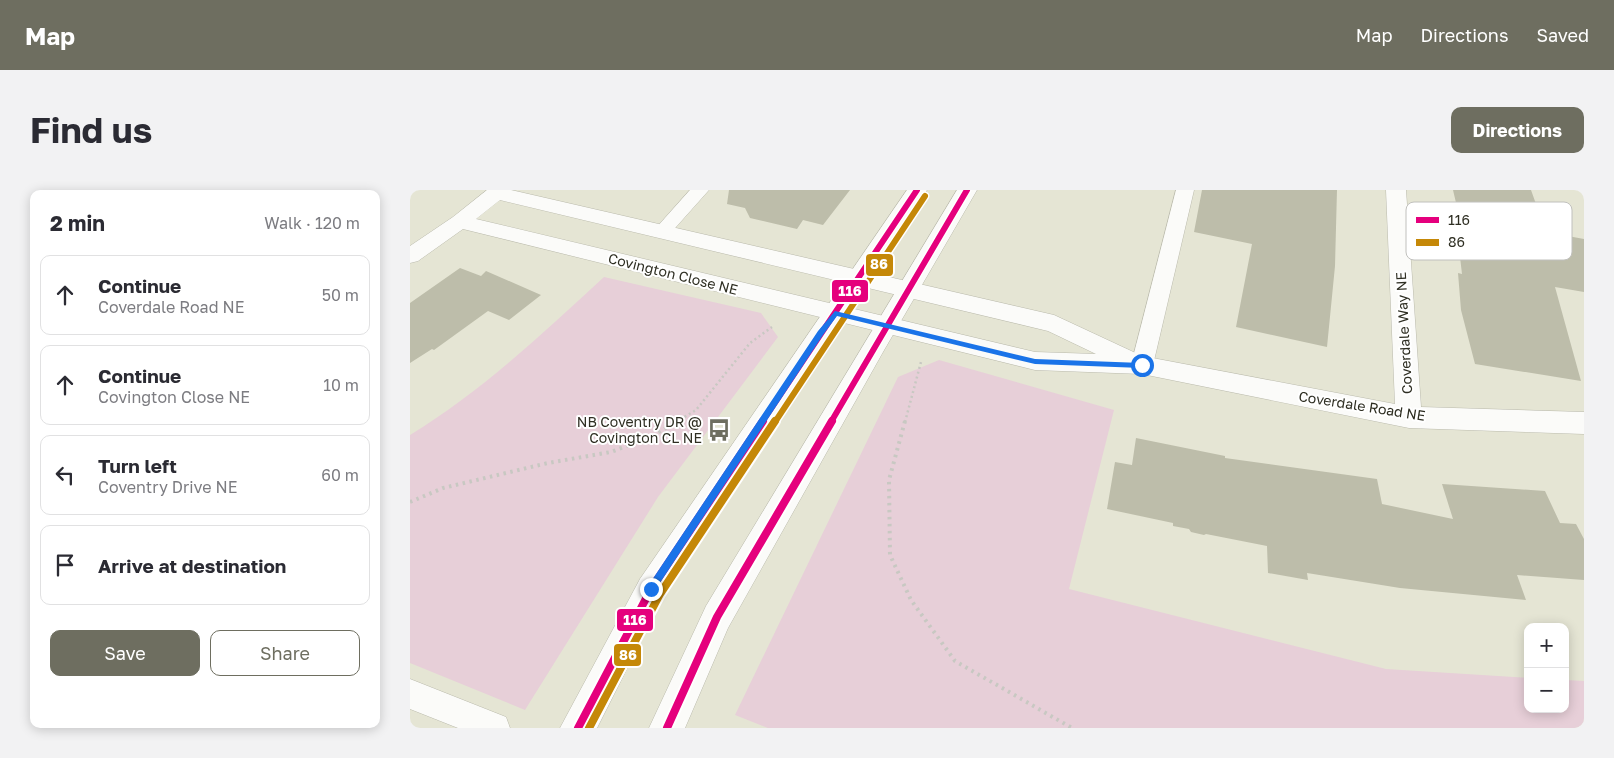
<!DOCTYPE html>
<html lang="en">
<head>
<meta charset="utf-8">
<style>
	:root { --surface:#fff; --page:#f2f2f3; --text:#2b2b33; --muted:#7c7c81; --line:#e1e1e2; --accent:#6e6e60 }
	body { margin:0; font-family:"Golos Text",sans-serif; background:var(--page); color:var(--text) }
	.controls { position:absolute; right:15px; bottom:15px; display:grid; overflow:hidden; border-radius:10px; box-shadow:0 2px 12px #0003 }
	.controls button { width:45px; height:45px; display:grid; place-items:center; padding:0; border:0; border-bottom:1px solid var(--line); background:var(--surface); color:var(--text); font:25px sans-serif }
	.stop { position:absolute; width:15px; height:15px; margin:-11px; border:4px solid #1a73e8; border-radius:50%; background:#fff }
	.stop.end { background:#1a73e8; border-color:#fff; box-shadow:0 1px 5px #0008 }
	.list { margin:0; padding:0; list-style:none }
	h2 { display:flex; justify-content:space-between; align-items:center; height:65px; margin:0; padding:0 20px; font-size:21px }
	h2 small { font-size:16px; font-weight:400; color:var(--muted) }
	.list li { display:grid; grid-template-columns:32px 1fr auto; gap:15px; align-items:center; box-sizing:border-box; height:80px; margin:0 10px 10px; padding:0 10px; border:1px solid var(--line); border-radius:10px }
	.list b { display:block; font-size:19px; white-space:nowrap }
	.list p { margin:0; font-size:16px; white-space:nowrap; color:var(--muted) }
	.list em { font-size:16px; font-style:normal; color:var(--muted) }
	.actions { display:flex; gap:10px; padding:15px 20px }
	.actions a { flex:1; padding:11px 0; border:1px solid var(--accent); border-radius:10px; text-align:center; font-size:18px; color:var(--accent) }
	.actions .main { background:var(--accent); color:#fff }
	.icon { flex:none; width:28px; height:28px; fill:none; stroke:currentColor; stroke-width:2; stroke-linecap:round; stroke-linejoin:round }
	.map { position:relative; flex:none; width:1174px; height:538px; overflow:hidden; border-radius:10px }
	header { display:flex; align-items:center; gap:30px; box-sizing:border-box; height:70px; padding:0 25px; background:var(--accent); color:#fff }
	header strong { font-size:24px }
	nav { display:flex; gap:28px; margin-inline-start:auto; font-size:18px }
	.intro { display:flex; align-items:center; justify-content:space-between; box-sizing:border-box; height:120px; padding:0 30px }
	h1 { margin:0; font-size:35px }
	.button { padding:12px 22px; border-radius:10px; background:var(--accent); color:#fff; font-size:18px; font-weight:700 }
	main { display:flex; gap:30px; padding:0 30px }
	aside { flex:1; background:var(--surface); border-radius:10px; box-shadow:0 2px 12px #0003 }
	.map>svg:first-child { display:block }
</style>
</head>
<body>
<header>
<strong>Map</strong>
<nav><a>Map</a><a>Directions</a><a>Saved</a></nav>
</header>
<div class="intro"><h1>Find us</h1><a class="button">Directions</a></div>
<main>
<aside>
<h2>2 min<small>Walk · 120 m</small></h2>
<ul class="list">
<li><svg class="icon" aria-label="ahead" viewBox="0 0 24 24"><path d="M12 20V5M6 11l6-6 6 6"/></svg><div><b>Continue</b><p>Coverdale Road NE</p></div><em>50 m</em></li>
<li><svg class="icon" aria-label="ahead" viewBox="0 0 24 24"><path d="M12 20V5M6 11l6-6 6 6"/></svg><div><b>Continue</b><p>Covington Close NE</p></div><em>10 m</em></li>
<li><svg class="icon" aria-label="left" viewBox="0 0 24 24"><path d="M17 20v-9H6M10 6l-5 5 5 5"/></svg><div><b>Turn left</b><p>Coventry Drive NE</p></div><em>60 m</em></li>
<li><svg class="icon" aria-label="arrive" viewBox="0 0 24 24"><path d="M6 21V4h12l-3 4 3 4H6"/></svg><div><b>Arrive at destination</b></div></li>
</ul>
<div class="actions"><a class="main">Save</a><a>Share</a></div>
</aside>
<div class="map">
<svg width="1174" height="538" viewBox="0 0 1174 538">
	<rect width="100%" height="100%" fill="#e5e5d4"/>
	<!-- green -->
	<g fill="#e7cfd8">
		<path d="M194,87L351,123L368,147L248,307L115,520L0,473V245C72,201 132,144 194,87Z"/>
		<polygon points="529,170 704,220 659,399 976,479 1118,488 1118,519 1155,519 1155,490 1174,491 1174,538 358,538 325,525 488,187"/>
	</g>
	<!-- building -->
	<g fill="#bdbdaa">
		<polygon points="319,0 440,0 413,35 393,30 387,39 340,28 335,18 317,14"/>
		<polygon points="792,0 927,0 925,76 917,157 826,137 842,54 784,42"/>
		<polygon points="1043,0 1121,0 1136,42 1174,49 1174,102 1145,97 1171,191 1065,174 1051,120 1048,83 1052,84 1050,67 1055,68 1044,16 1047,17"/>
		<polygon points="50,78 71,86 76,81 131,105 99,130 78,121 24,160 22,159 0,173 0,113"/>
		<polygon points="726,248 815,266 815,268 967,289 972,314 1043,329 1032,294 1135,301 1150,333 1166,334 1174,349 1174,390 1107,385 1116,410 990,398 897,383 898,390 858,383 857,356 796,344 794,345 781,342 779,339 763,336 763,333 697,319 705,272 722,275"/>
	</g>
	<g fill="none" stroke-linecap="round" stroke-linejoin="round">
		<defs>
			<g id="service">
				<polygon points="280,0 299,0 258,46 252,48 246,46 243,42 246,38"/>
				<polygon points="766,0 784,0 743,175 740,181 732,183 724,181 721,175"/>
				<polygon points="0,489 96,527 100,538 48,538 0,519"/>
			</g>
			<path id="minor" d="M77,0H101L644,125L732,166L985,214L976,0H996L1011,217L1174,222V244L999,238L732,184L625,180L53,39L8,71L0,73V56L43,27ZM90,10L638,141L686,164L625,162L66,29Z"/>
			<g id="tertiary">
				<polygon points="497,0 517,0 252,409 187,538 150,538 230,389"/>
				<polygon points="547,0 567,0 473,162 318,438 275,538 239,538 296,416"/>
			</g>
		</defs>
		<!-- service casing -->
		<use href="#service" stroke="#babaac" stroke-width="1"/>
		<!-- minor casing -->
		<use href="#minor" stroke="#babaac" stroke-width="1"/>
		<!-- tertiary casing -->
		<use href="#tertiary" stroke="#babaac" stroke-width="1"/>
		<!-- path-far1 -->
		<g stroke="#c8c8c2" stroke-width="2.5" stroke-dasharray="2 3" stroke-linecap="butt">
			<polyline points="266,232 286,220 340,153 362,137"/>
			<polyline points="495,232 511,172"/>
		</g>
		<!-- path -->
		<g stroke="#c8c8c2" stroke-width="4" stroke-dasharray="2.5 4.5" stroke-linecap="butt">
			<polyline points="495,231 479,290 480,365 501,410 545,471 662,538"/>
			<polyline points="0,312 33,298 138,273 201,262 242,246 268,231"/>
		</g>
		<!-- service -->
		<use href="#service" fill="#fbfbf9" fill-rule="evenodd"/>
		<!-- minor -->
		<use href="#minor" fill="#fbfbf9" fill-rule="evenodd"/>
		<!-- tertiary -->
		<use href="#tertiary" fill="#fbfbf9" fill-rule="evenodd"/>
		<defs>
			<g id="bus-1-far1">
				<polyline points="352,232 507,0"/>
				<polyline points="421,232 557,0"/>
			</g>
			<g id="bus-1">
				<polyline points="168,538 241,399 353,231"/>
				<polyline points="257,538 307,427 422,231"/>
			</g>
			<polyline id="bus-2-far1" points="365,232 515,6"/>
			<polyline id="bus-2" points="179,538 250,404 365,231"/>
		</defs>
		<!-- bus-1-far1 casing -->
		<use href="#bus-1-far1" stroke="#fff" stroke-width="9"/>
		<!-- bus-1 casing -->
		<use href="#bus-1" stroke="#fff" stroke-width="12"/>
		<!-- bus-2-far1 casing -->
		<use href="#bus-2-far1" stroke="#fff" stroke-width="9"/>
		<!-- bus-2 casing -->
		<use href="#bus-2" stroke="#fff" stroke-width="12"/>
		<!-- bus-1-far1 -->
		<use href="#bus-1-far1" stroke="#e5007d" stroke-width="6"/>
		<!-- bus-1 -->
		<use href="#bus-1" stroke="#e5007d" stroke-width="8"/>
		<!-- bus-2-far1 -->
		<use href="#bus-2-far1" stroke="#c58808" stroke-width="6"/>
		<!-- bus-2 -->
		<use href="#bus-2" stroke="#c58808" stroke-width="8"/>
	</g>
	<!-- route -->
	<polygon fill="#1a73e8" points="425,121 625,169 732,173 736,175 732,178 625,174 427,126 413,145 244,402 238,402 238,396 408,141"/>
	<!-- icons -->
	<defs>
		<symbol id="bus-bare" viewBox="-9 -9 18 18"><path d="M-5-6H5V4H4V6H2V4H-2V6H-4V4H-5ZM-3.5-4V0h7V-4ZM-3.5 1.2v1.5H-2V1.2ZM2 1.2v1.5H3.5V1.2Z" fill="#6e6e60" stroke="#fff" stroke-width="2.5" paint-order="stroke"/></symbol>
	</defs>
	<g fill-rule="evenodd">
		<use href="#bus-bare" x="293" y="224" width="32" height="32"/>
	</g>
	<g text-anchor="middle" stroke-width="4" stroke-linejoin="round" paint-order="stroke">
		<!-- street labels -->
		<g font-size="14" fill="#2e2e22" stroke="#fff">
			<text transform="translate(263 84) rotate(14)" y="5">Covington Close NE</text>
			<text transform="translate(994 143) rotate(-93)" y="5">Coverdale Way NE</text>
			<text transform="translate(952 216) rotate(9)" y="5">Coverdale Road NE</text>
		</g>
		<!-- poi labels -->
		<g font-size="14" fill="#2e2e22" stroke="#fff" text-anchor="end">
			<text x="292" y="237">NB Coventry DR @<tspan x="292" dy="16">Covington CL NE</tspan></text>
		</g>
	</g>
	<!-- legend -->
	<rect x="996" y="12" width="166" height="58" rx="8" fill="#fff" stroke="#c0c0bd" stroke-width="1"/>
	<rect x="1006" y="27" width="23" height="6" fill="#e5007d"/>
	<rect x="1006" y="49" width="23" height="7" fill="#c58808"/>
	<g font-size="14" fill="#2e2e22">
		<text x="1038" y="35">116</text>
		<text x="1038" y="57">86</text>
	</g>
	<g stroke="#fff" stroke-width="2">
		<rect x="455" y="63" width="29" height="24" rx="5" fill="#c58808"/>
		<rect x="421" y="89" width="38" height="24" rx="5" fill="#e5007d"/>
		<rect x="206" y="418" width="38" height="24" rx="5" fill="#e5007d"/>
		<rect x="203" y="453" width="29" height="24" rx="5" fill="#c58808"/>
	</g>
	<g font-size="14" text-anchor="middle" font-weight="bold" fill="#fff">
		<text x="469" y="79">86</text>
		<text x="440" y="106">116</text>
		<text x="225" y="435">116</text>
		<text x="218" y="470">86</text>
	</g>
</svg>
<div class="controls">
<button>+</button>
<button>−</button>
</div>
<div class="stop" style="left:732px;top:175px"></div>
<div class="stop end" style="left:241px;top:399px"></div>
</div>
</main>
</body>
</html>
